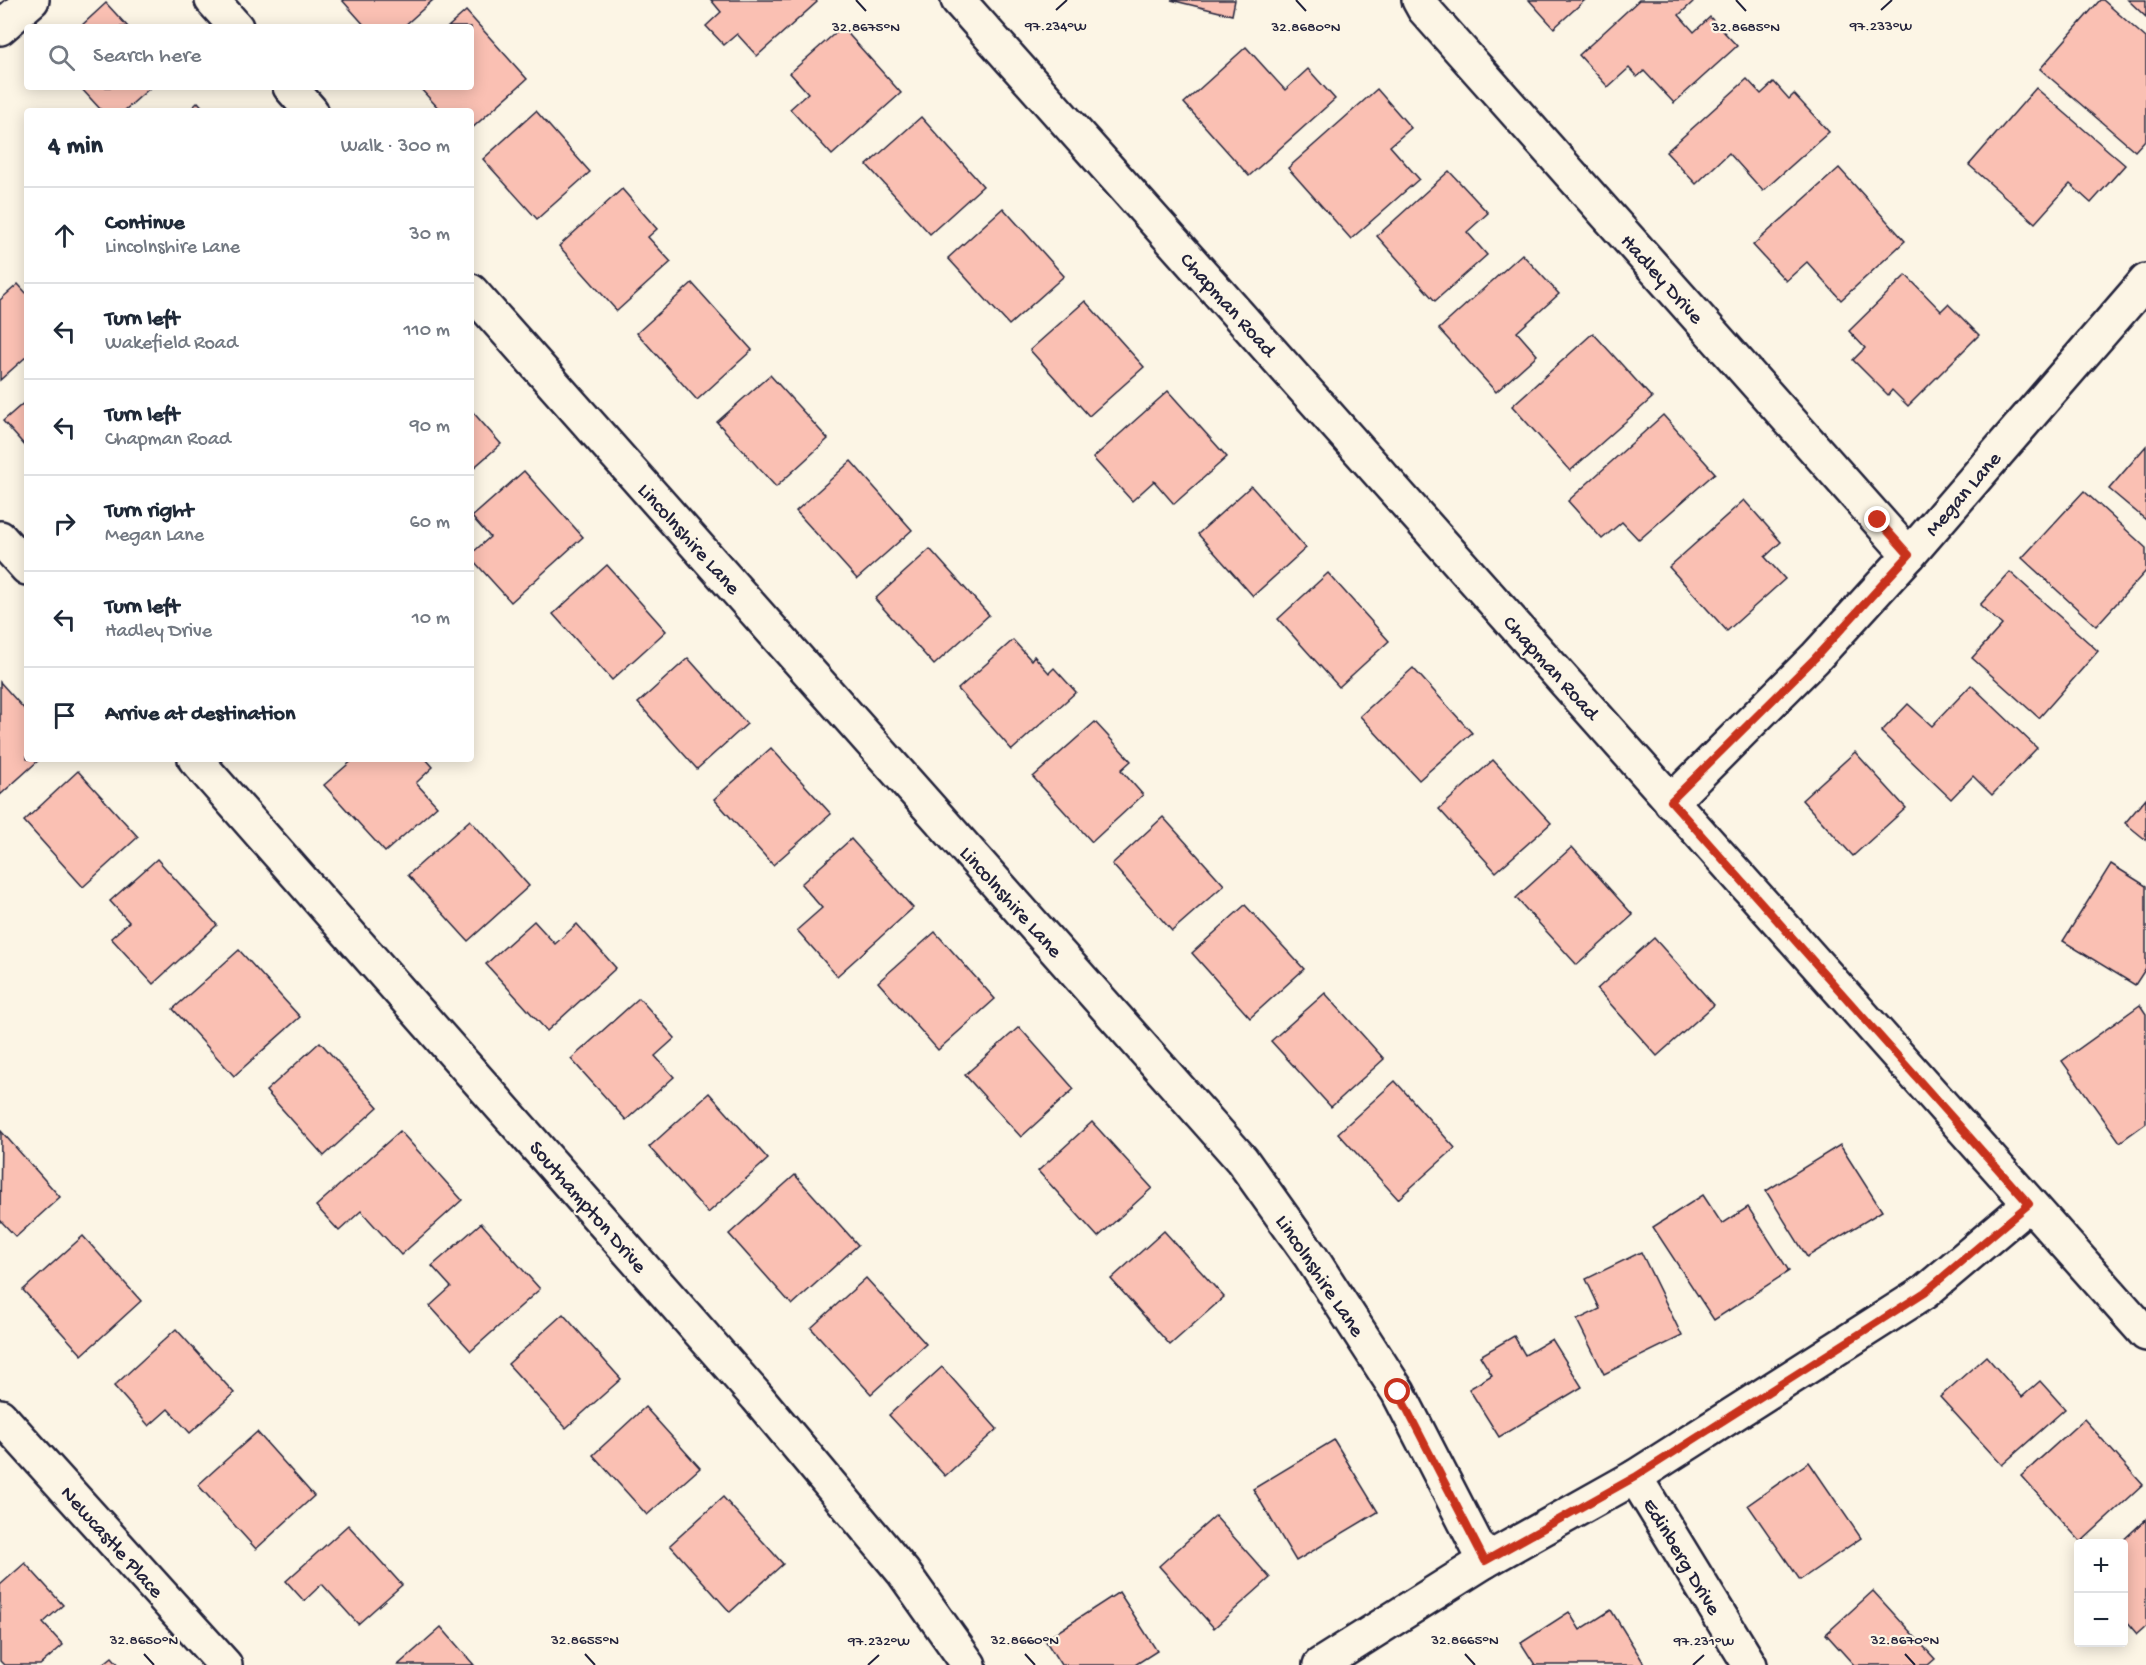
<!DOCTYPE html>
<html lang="en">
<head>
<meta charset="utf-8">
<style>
	:root { --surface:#fff; --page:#f2f2f3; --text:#1f2937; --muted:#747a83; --line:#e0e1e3 }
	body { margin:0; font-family:"Gochi Hand",sans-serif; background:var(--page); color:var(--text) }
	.controls { position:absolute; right:18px; bottom:18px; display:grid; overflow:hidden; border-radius:6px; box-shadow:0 3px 15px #0003 }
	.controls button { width:54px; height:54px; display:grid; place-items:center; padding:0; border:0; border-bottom:2px solid var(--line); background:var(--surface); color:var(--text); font:30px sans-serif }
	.stop { position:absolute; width:18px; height:18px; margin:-14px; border:4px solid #c8321e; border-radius:50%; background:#fff }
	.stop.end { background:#c8321e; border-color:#fff; box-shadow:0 2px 6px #0008 }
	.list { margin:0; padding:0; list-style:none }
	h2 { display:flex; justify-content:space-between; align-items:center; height:78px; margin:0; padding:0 24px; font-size:26px }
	h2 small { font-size:20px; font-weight:400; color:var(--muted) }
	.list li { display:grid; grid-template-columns:39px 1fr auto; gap:18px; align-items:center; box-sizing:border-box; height:96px; padding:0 24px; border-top:2px solid var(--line) }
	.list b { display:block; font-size:22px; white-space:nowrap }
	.list p { margin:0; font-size:20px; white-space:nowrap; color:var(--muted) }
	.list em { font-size:20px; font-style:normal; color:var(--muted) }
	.icon { flex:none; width:33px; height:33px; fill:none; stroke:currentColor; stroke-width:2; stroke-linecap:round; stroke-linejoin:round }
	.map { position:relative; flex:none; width:2146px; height:1665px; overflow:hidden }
	.search { position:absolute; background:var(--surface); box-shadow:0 3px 15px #0003; left:24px; top:24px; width:450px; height:66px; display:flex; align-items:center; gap:15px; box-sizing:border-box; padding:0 21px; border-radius:6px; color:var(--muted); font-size:22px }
	.panel { position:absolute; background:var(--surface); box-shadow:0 3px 15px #0003; left:24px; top:108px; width:450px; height:654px; border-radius:6px }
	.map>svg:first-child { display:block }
</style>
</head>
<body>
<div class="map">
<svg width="2146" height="1665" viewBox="0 0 2146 1665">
	<rect width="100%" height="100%" fill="#fcf5e5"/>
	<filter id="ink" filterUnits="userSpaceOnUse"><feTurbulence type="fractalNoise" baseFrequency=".0167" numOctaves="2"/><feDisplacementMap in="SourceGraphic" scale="12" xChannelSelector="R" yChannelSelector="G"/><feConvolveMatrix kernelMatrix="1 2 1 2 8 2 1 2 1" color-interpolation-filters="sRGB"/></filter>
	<g filter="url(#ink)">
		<!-- building -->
		<g fill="#fac0b3" stroke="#22223b" stroke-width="1.5">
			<polygon points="342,0 433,0 403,27 366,27"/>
			<polygon points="711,0 816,0 817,2 757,56 737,34 724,45 706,26 721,12"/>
			<polygon points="1171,0 1235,0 1232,15"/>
			<polygon points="1529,0 1585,0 1554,28"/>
			<polygon points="1639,0 1693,0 1694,1 1679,15 1694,32 1710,17 1737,46 1674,103 1644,71 1637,77 1629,68 1608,87 1579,55"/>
			<polygon points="2100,0 2103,0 2146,38 2146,139 2135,151 2040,69"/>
			<polygon points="2128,0 2146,0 2146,17"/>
			<polygon points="106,3 128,27 80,27"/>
			<polygon points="466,11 527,79 471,129 471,111 441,111 419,87 471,87 471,27 448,27"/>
			<polygon points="842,27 901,93 832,155 790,109 808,93 790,73"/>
			<polygon points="1246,47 1285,90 1308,69 1335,99 1249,176 1184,103"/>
			<polygon points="1747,79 1761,94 1774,82 1789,99 1794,94 1829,132 1763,191 1729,153 1696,184 1666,152"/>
			<polygon points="80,87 151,87 124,111 102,111"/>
			<polygon points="2036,88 2125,165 2091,203 2070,184 2035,223 1969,165"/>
			<polygon points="1377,89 1411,128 1390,146 1419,179 1351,239 1288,168"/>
			<polygon points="198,102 206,111 189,111"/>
			<polygon points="536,111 590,172 537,219 483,159"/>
			<polygon points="921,117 983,186 930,234 867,165"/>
			<polygon points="1839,168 1905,241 1841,300 1807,262 1786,281 1753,245"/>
			<polygon points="1449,171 1488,213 1467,232 1487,255 1435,301 1377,236"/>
			<polygon points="622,189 657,229 648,237 671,262 617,311 559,246"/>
			<polygon points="1003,208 1064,276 1009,325 948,258"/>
			<polygon points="1522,254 1559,294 1517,332 1537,355 1496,392 1439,329"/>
			<polygon points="1906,275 1941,311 1948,304 1979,335 1908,406 1892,390 1888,395 1853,360 1865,348 1849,331"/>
			<polygon points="692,283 752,350 697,400 637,333"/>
			<polygon points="18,284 27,294 27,356 0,380 0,300"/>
			<polygon points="1085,301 1144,367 1089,416 1030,350"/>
			<polygon points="1593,333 1652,398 1570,471 1512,406"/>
			<polygon points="770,375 828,439 776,487 717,422"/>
			<polygon points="1168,391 1227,457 1174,504 1154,481 1132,501 1093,458"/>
			<polygon points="27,400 27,448 3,421"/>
			<polygon points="471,410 501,444 471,470"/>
			<polygon points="1663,415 1715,473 1639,540 1622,522 1602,539 1568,501"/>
			<polygon points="2146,446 2146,520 2109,489"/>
			<polygon points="851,461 912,530 857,579 796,511"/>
			<polygon points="524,471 583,537 511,602 471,558 471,554 490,537 472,517"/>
			<polygon points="1251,486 1306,548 1253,596 1198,534"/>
			<polygon points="2084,491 2146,548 2146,571 2096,626 2022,558"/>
			<polygon points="1744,500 1781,542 1765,557 1785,579 1727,631 1669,567"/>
			<polygon points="930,549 989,615 934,665 875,599"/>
			<polygon points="607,565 666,631 612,680 553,614"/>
			<polygon points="2010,572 2098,651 2039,718 1972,658 2002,625 1980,605"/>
			<polygon points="1328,573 1389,641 1339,687 1278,619"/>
			<polygon points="1013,640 1031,660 1034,656 1049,673 1054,668 1076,692 1012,750 958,689"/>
			<polygon points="688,658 747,724 697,769 638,703"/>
			<polygon points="1413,668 1472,733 1419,780 1360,716"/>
			<polygon points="0,682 27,712 27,759 40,759 0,795"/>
			<polygon points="1971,685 2037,748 1992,795 1973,776 1951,799 1881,732 1908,704 1932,726"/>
			<polygon points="1095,722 1131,761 1121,770 1143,795 1092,842 1033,777"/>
			<polygon points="771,748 831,814 773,865 714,799"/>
			<polygon points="1855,752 1906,808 1853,856 1802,800"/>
			<polygon points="354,759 426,759 433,767 416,783 437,806 385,852 324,785"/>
			<polygon points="1493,760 1551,823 1496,872 1439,809"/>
			<polygon points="78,771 138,837 83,887 24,821"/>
			<polygon points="2146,798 2146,840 2125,823"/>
			<polygon points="1163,817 1224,885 1172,931 1112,864"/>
			<polygon points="470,820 529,886 468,941 408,875"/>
			<polygon points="851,839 913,908 837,976 797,930 822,908 801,884"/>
			<polygon points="1572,847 1633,915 1577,965 1516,898"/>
			<polygon points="157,859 217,925 153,984 111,938 129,922 110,901"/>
			<polygon points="2111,864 2146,886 2146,968 2135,985 2063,941"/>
			<polygon points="1245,905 1304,969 1250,1018 1192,953"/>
			<polygon points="534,921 555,944 577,924 616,968 547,1031 486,964"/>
			<polygon points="935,932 995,999 938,1050 878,982"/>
			<polygon points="1654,938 1714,1005 1657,1056 1597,989"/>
			<polygon points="239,950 300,1017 234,1076 173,1009"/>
			<polygon points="1325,993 1384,1059 1331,1107 1271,1041"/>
			<polygon points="639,998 675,1038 655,1056 674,1077 626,1120 571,1059"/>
			<polygon points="2140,1005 2146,1014 2146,1123 2120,1142 2062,1061"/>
			<polygon points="1019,1027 1074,1089 1021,1137 965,1075"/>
			<polygon points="320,1042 378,1107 324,1156 266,1091"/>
			<polygon points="1395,1081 1455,1148 1398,1199 1338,1133"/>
			<polygon points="709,1093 768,1159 708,1213 649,1147"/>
			<polygon points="1092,1122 1152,1188 1098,1237 1038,1171"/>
			<polygon points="1,1131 60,1197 16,1237 0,1220"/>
			<polygon points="400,1131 462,1200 401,1255 361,1211 339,1231 316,1206"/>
			<polygon points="1840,1145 1882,1211 1807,1257 1766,1191"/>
			<polygon points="795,1175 858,1245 792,1305 729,1234"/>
			<polygon points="1703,1195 1722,1224 1748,1207 1789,1271 1714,1320 1653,1227"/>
			<polygon points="481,1223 540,1289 471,1351 430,1306 451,1287 432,1266"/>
			<polygon points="1164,1231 1224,1297 1170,1345 1111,1279"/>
			<polygon points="83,1236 141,1301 82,1355 23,1290"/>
			<polygon points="1641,1252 1682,1336 1604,1374 1577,1320 1600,1309 1586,1279"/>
			<polygon points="866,1278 926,1344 871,1394 811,1328"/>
			<polygon points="563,1314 621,1379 566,1428 508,1364"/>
			<polygon points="176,1329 234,1393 190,1433 168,1409 149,1426 114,1386"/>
			<polygon points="1514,1336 1525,1355 1552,1339 1582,1387 1499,1437 1469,1389 1492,1375 1480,1356"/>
			<polygon points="1986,1356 2022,1397 2040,1381 2065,1409 2002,1465 1940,1397"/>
			<polygon points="942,1367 997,1429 945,1476 889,1415"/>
			<polygon points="645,1407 700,1468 647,1515 593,1455"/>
			<polygon points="2084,1419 2143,1485 2081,1542 2021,1476"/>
			<polygon points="257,1432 314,1496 256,1549 198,1485"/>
			<polygon points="1334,1440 1378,1512 1296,1561 1253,1489"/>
			<polygon points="1809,1462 1861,1538 1800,1580 1748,1505"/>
			<polygon points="723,1497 783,1564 730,1612 670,1545"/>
			<polygon points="1215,1516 1270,1578 1214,1628 1159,1566"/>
			<polygon points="2146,1519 2146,1626 2137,1634 2124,1619 2124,1544 2119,1544"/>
			<polygon points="348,1525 402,1585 358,1624 322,1584 304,1601 286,1581"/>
			<polygon points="25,1563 63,1605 43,1623 63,1645 40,1665 4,1665 0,1661 0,1585"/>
			<polygon points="1873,1591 1935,1659 1928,1665 1854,1665 1826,1634"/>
			<polygon points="1119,1592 1157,1651 1135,1665 1061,1665 1045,1640"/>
			<polygon points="1611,1610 1645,1665 1535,1665 1521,1643 1569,1612 1580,1630"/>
			<polygon points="441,1627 474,1665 398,1665"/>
			<polygon points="112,1657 119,1665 102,1665"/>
		</g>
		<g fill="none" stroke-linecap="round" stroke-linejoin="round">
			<defs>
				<g id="minor">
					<polyline points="212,0 236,27"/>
					<polyline points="1419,0 1424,9 1909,555"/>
					<polyline points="0,28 32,0"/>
					<polyline points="290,87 311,111"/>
					<polyline points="471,291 1242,1160 1311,1257 1398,1392 1485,1561"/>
					<polyline points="0,538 27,568"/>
					<polyline points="195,759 757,1397 903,1572 969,1665"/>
					<polyline points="1671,802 1815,658 1909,555 2146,281"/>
					<polyline points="0,1416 225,1665"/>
					<polyline points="1635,1477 1750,1665"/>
					<polyline points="1320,1665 1485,1561 1635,1477 1925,1292 2029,1204"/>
				</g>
				<polyline id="tertiary" points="958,0 2146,1334"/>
			</defs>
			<!-- minor casing -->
			<use href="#minor" stroke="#22223b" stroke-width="38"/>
			<!-- tertiary casing -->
			<use href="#tertiary" stroke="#22223b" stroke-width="38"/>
			<!-- minor -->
			<use href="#minor" stroke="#fcf5e5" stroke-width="33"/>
			<!-- tertiary -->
			<use href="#tertiary" stroke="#fcf5e5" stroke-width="33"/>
		</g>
	</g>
	<g fill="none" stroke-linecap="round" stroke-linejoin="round" filter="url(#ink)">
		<!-- route -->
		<polyline stroke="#c8321e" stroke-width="8" points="1398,1392 1485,1561 1635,1477 1925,1292 2029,1204 1671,801 1815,658 1909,555 1878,520"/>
	</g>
	<!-- ticks -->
	<path fill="none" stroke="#22223b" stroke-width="2" d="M856,0L866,11M1296,0L1306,11M1736,0L1746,11M1056,10L1067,0M1881,10L1892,0M144,1654L154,1665M585,1654L595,1665M1025,1654L1035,1665M1465,1654L1475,1665M1905,1654L1915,1665M868,1665L879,1655M1693,1665L1704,1655"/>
	<g text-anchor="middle" stroke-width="4.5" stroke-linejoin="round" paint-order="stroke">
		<!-- street labels -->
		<g font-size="21" fill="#22223b" stroke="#fcf5e5">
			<text transform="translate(1663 278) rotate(48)" y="7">Hadley Drive</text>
			<text transform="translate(1229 304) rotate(48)" y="7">Chapman Road</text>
			<text transform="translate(1962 493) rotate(-49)" y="7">Megan Lane</text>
			<text transform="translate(690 538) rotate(48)" y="7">Lincolnshire Lane</text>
			<text transform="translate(1552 667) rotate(48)" y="7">Chapman Road</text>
			<text transform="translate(1012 901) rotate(48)" y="7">Lincolnshire Lane</text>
			<text transform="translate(589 1206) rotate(49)" y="7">Southampton Drive</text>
			<text transform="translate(1321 1275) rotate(56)" y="7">Lincolnshire Lane</text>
			<text transform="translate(113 1541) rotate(48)" y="7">Newcastle Place</text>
			<text transform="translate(1683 1556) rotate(59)" y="7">Edinberg Drive</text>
		</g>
	</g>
	<g font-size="15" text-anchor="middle" fill="#22223b" stroke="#fcf5e5" stroke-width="4.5" stroke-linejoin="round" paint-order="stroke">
		<text x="1881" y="30">97.233°W</text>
		<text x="1056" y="30">97.234°W</text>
		<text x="866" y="31">32.8675°N</text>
		<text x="1306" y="31">32.8680°N</text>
		<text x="1746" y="31">32.8685°N</text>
		<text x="144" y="1644">32.8650°N</text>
		<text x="585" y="1644">32.8655°N</text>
		<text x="1025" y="1644">32.8660°N</text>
		<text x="1465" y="1644">32.8665°N</text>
		<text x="1905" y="1644">32.8670°N</text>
		<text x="879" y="1645">97.232°W</text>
		<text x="1704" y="1645">97.231°W</text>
	</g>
</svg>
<div class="controls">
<button>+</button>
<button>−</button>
</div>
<div class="stop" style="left:1398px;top:1392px"></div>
<div class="stop end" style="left:1878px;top:520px"></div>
<div class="search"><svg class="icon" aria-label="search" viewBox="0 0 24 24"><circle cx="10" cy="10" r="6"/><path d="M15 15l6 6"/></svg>Search here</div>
<section class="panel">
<h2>4 min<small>Walk · 300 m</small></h2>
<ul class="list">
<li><svg class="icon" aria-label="ahead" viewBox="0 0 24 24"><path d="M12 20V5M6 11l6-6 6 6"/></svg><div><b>Continue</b><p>Lincolnshire Lane</p></div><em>30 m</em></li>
<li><svg class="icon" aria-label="left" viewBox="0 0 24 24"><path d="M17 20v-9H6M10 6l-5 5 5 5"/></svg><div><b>Turn left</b><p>Wakefield Road</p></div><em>110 m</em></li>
<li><svg class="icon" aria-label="left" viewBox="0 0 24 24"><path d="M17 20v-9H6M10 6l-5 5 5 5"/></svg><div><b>Turn left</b><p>Chapman Road</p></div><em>90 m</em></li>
<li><svg class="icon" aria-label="right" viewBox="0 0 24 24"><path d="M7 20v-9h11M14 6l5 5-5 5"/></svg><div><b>Turn right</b><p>Megan Lane</p></div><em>60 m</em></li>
<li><svg class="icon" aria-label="left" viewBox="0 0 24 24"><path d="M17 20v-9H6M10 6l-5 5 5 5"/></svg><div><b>Turn left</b><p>Hadley Drive</p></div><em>10 m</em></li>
<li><svg class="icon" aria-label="arrive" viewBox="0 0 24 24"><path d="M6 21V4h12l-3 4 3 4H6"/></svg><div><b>Arrive at destination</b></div></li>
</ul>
</section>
</div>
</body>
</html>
